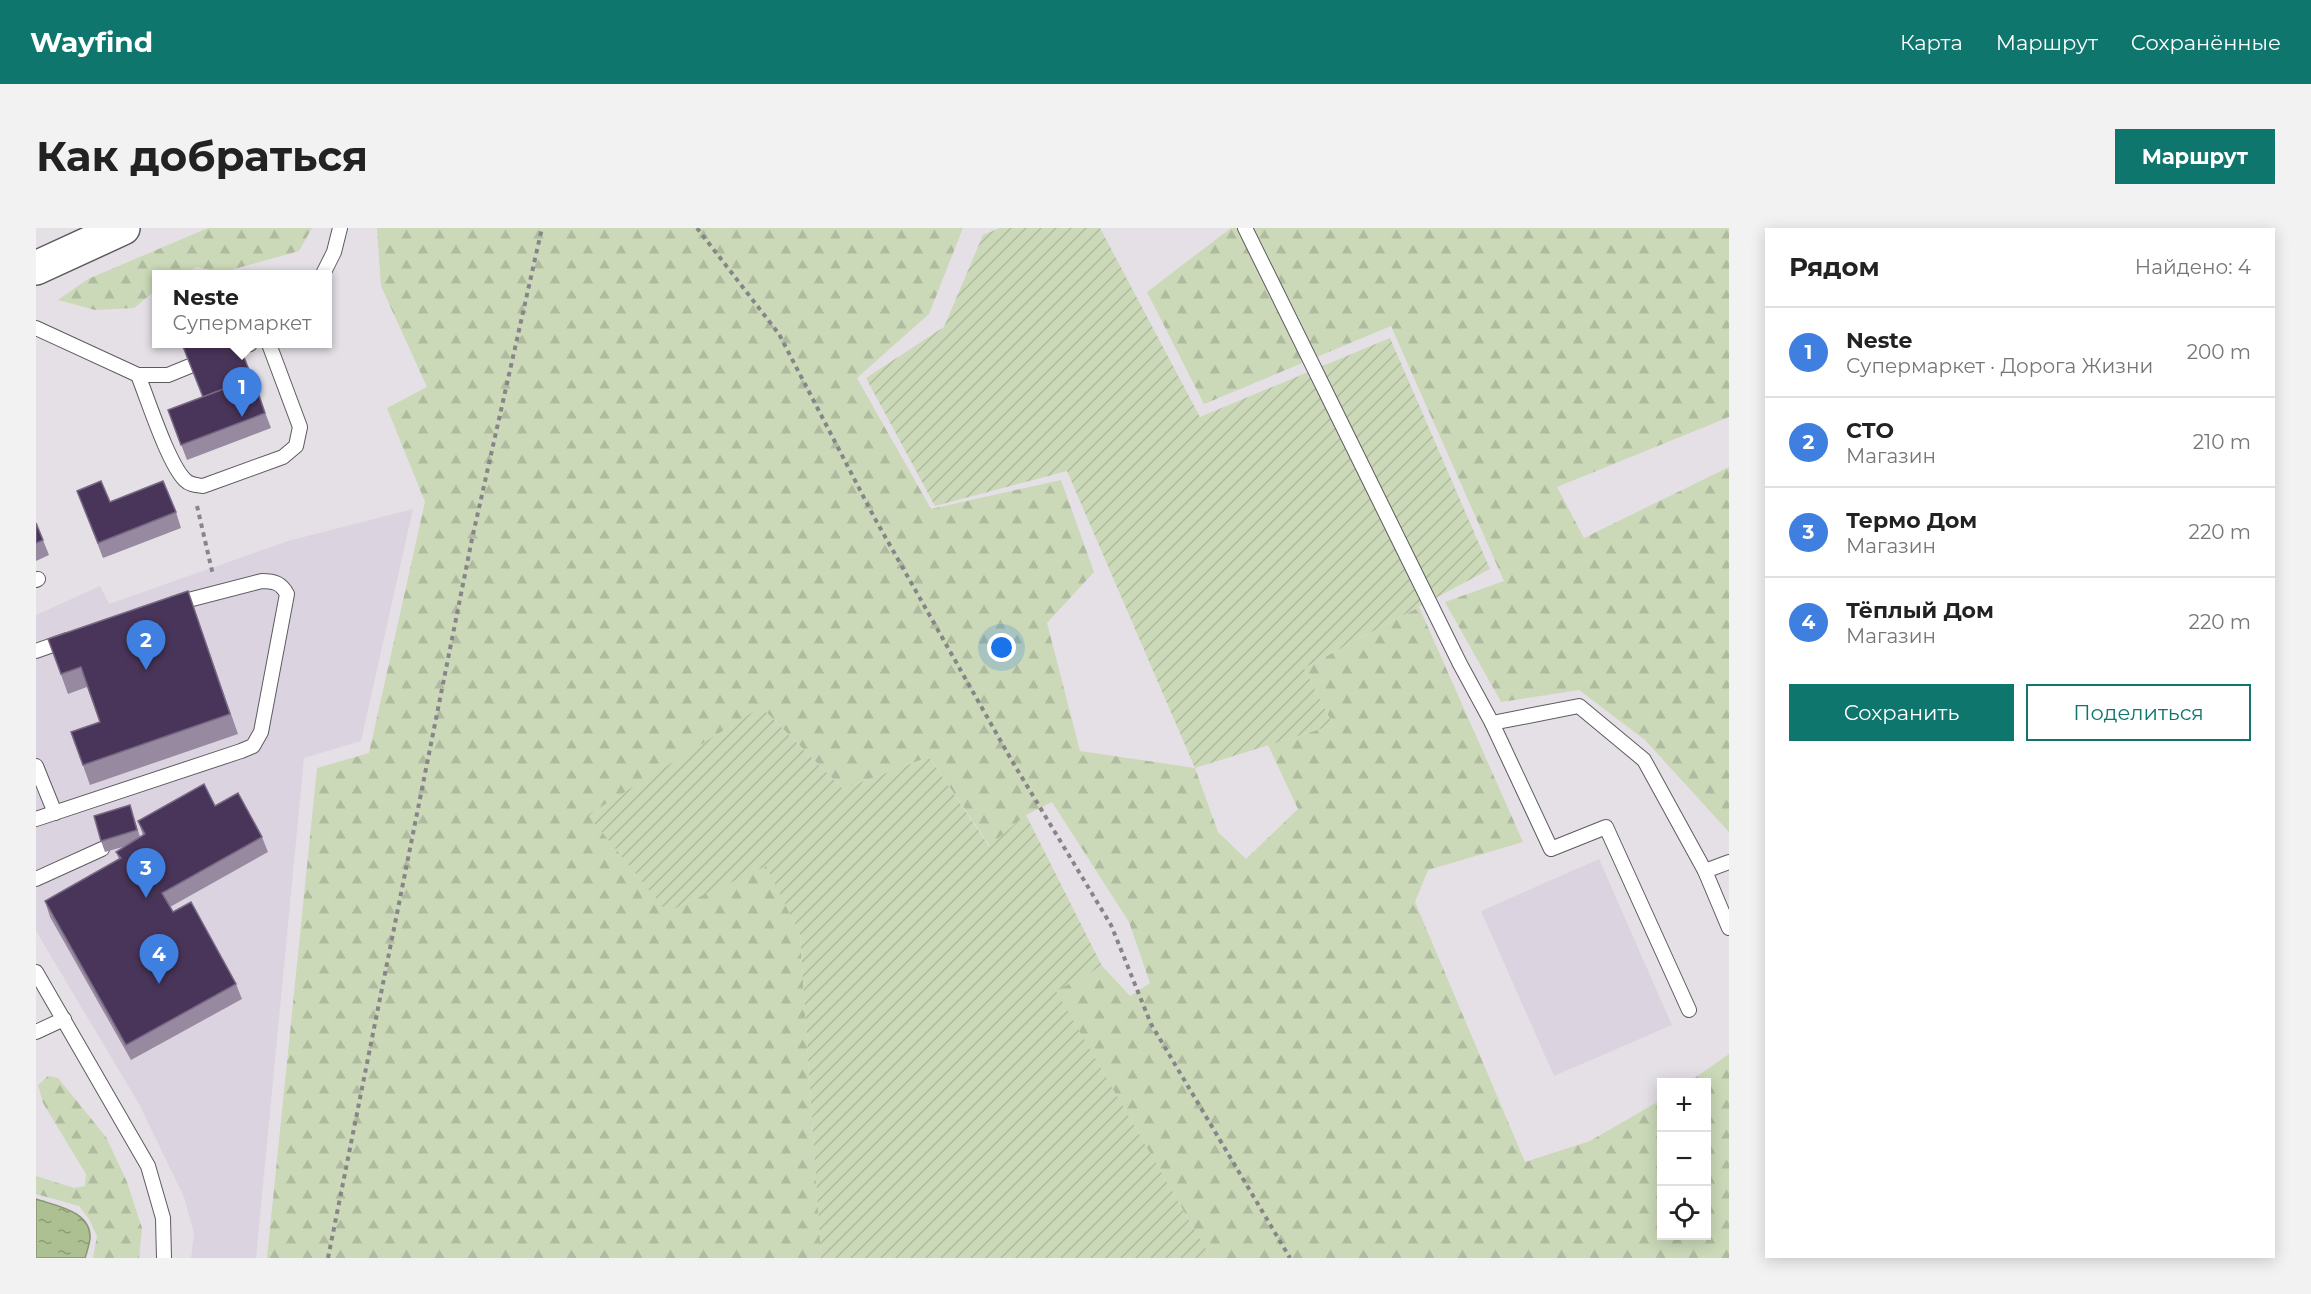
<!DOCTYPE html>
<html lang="ru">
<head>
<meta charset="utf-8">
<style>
	:root { --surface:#fff; --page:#f2f2f2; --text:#222; --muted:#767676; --line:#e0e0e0; --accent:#0f766e }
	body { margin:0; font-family:Montserrat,sans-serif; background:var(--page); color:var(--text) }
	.controls { position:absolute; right:18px; bottom:18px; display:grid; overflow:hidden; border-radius:0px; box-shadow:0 3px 15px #0003 }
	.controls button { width:54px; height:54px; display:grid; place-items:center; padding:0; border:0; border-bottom:2px solid var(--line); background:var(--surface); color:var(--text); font:30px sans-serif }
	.you { position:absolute; left:966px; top:420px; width:21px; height:21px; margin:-15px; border:4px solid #fff; border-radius:50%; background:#1a73e8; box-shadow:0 0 0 9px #1a73e833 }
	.badge { display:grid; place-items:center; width:39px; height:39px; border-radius:50%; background:var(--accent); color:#fff; font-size:20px; font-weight:700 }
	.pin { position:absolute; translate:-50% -50px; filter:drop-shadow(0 2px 3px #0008) }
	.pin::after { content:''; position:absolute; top:32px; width:21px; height:18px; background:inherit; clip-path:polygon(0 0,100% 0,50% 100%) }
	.popup { position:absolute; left:116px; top:42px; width:180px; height:78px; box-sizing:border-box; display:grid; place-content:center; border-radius:0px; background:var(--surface); filter:drop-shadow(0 2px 4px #0005); font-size:20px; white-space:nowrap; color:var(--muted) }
	.popup b { font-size:22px; color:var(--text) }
	.popup::after { content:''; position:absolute; left:50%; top:100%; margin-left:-12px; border:12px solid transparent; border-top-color:var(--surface) }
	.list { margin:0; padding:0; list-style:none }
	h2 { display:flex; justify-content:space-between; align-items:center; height:78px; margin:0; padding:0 24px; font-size:26px }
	h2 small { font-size:20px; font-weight:400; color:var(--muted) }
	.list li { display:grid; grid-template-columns:39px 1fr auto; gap:18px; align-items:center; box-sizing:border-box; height:90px; padding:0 24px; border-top:2px solid var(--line) }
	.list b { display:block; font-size:22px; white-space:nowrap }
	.list p { margin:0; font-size:20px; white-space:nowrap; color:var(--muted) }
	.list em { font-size:20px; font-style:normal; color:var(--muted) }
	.actions { display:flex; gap:12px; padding:18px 24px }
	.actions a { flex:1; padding:14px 0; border:2px solid var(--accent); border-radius:0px; text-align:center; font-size:21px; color:var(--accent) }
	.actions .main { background:var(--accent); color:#fff }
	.icon { flex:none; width:33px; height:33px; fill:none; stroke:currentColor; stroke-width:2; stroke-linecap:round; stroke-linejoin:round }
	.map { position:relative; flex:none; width:1693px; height:1030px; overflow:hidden; border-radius:0px }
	header { display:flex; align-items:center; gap:36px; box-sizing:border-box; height:84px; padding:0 30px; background:var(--accent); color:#fff }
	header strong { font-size:28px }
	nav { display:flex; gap:33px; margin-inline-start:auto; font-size:21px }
	.intro { display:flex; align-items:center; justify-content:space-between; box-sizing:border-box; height:144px; padding:0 36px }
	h1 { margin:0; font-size:42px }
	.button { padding:15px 27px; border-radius:0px; background:var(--accent); color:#fff; font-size:21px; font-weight:700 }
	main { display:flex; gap:36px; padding:0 36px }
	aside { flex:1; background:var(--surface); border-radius:0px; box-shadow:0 3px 15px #0003 }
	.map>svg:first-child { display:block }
</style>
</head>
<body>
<header>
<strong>Wayfind</strong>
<nav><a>Карта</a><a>Маршрут</a><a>Сохранённые</a></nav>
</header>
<div class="intro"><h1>Как добраться</h1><a class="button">Маршрут</a></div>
<main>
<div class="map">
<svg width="1693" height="1030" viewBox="0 0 1693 1030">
	<defs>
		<pattern id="forest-firs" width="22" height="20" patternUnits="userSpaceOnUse" patternTransform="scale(1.5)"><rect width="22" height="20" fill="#cbd9b8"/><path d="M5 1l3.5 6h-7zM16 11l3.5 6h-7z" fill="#afbb9f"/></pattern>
		<pattern id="garden-furrows" width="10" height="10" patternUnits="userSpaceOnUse" patternTransform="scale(1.5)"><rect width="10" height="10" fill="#cbd9b8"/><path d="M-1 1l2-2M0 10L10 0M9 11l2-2" fill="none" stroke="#afbb9f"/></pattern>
		<pattern id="water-ripples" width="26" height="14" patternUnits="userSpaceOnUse" patternTransform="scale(1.5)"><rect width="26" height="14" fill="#adc091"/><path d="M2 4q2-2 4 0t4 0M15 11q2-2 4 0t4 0" fill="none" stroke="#8d9c77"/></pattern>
	</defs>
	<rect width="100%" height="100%" fill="#e4e0e6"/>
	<!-- built -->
	<g fill="#dbd4e0">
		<polygon points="377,281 325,513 268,530 220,1030 155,1030 158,1005 148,969 103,876 0,703 0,387 64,358 73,376 252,313"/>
		<polygon points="1563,631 1636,797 1518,848 1445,683"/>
	</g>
	<!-- forest -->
	<g fill="url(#forest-firs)">
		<polygon points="172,0 276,0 263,23 184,45 161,39 147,46 121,46 120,62 98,80 59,82 22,72 52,51"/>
		<polygon points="341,0 927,0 893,86 821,150 895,281 1025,252 1058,344 1011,395 1044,523 1159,540 1182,604 1210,631 1262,581 1232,517 1297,497 1268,440 1383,379 1487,614 1392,642 1379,674 1489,934 1554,913 1625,872 1626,1008 1670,1008 1670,854 1653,854 1693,826 1693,1030 1175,1030 1019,762 1066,738 1094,768 1114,755 1093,694 1016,574 990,587 954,618 893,529 807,561 725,479 631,684 730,637 764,706 785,1028 782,1030 231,1030 281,540 333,525 389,274 351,180 391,159 345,58"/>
		<polygon points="1195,0 1693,0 1693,189 1521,259 1548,310 1693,239 1693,604 1609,512 1543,462 1465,474 1409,374 1468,353 1355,98 1168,176 1111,64"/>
		<polygon points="12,848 22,850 70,909 91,954 106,1000 103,1030 57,1030 61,1008 53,991 43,978 0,966 0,948 38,960 49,958 50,946 7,875 2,857"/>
	</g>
	<!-- garden -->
	<g fill="url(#garden-furrows)">
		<polygon points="964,0 1064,0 1164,189 1354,110 1454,341 1268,440 1297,497 1159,540 1031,243 899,278 830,150 908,99 947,7"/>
		<polygon points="725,479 807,561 893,529 953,618 990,587 1066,738 1020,763 1175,1030 782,1030 785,1028 764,706 730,638 631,684 552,587"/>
	</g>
	<!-- water -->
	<path fill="url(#water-ripples)" stroke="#889474" stroke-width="1.5" d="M0,971C20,978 56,983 54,1011C53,1017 51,1024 49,1030H0Z"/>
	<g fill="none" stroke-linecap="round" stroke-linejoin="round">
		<defs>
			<g id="service">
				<polyline points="1209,0 1424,436 1456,495 1543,478 1608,532 1669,643 1693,700"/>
				<polyline points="287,46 298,24 304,0"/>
				<polyline points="0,100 102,147 132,147 154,138"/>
				<polyline points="204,119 214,116"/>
				<path d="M102,147C112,172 132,235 149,252C154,257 160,257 167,258L247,229L260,218L264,199L233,116"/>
				<polyline points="0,352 2,351"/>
				<polyline points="0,423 31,412"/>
				<polyline points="1456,495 1515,621 1570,599 1653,782"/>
				<polyline points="0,538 19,585"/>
				<path d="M0,591L205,523L217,518L225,504L251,366C245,355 238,353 226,353L137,376"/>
				<polyline points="1669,643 1693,634"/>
				<polyline points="0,651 66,621"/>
				<polyline points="0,744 112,938 127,990 128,1030"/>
				<polyline points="0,804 28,791"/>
			</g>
			<polyline id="secondary" points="0,40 87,0"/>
		</defs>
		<!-- service casing -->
		<use href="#service" stroke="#5e5b60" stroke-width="16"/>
		<!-- secondary casing -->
		<use href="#secondary" stroke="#5e5b60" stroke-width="36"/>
		<!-- path -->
		<g stroke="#88858a" stroke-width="4" stroke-dasharray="4.5 4.5" stroke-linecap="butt">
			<polyline points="661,0 743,106 838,289 976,533 1075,697 1115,796 1254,1030"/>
			<polyline points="161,278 177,347"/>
			<polyline points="292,1030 436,311 506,0"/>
		</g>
		<!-- service -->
		<use href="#service" stroke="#fff" stroke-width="14"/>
		<!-- secondary -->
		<use href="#secondary" stroke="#fff" stroke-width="33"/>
	</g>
	<!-- wall -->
	<g fill="#978aa0">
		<polygon points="203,116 235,200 151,232 132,182 166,169"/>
		<polygon points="41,263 74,274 140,284 145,300 67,330"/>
		<polygon points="0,295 13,327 0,333"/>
		<polygon points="159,383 202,506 54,557 35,504 64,494 51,459 32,466 12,411"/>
		<polygon points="94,577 104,609 107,607 102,593 179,578 226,609 232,624 134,679 137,684 200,756 206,771 95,832 14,689 9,673 83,631 80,624 90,618 69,624 65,613"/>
	</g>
	<!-- building -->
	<g fill="#4a355a" stroke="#786884" stroke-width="1.5">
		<polygon points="146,116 203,116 216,150 167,169"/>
		<polygon points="217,150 229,185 145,217 132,182"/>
		<polygon points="65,253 74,274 127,253 140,284 62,315 41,263"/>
		<polygon points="0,295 7,312 0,315"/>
		<polygon points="152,363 194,486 47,537 35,504 64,494 45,439 25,446 12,411"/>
		<polygon points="168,556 179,578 202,565 226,609 126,665 137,684 155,674 200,756 90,817 9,673 85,630 80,624 109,606 102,593"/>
		<polygon points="94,577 101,602 65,613 58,588"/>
	</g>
</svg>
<div class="controls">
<button>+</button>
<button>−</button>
<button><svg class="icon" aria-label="locate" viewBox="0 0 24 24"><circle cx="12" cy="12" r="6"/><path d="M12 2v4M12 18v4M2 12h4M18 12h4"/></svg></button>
</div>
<div class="you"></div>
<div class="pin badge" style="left:206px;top:189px;background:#3f7fe0">1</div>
<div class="popup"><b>Neste</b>Супермаркет</div>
<div class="pin badge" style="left:110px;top:442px;background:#3f7fe0">2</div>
<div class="pin badge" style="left:110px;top:670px;background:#3f7fe0">3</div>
<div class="pin badge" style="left:123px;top:756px;background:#3f7fe0">4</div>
</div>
<aside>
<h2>Рядом<small>Найдено: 4</small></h2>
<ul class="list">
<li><span class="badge" style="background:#3f7fe0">1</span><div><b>Neste</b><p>Супермаркет · Дорога Жизни</p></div><em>200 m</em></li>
<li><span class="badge" style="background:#3f7fe0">2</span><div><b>СТО</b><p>Магазин</p></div><em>210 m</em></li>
<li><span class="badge" style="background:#3f7fe0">3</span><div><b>Термо Дом</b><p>Магазин</p></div><em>220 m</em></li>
<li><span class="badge" style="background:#3f7fe0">4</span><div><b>Тёплый Дом</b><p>Магазин</p></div><em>220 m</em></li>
</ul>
<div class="actions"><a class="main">Сохранить</a><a>Поделиться</a></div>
</aside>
</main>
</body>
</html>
